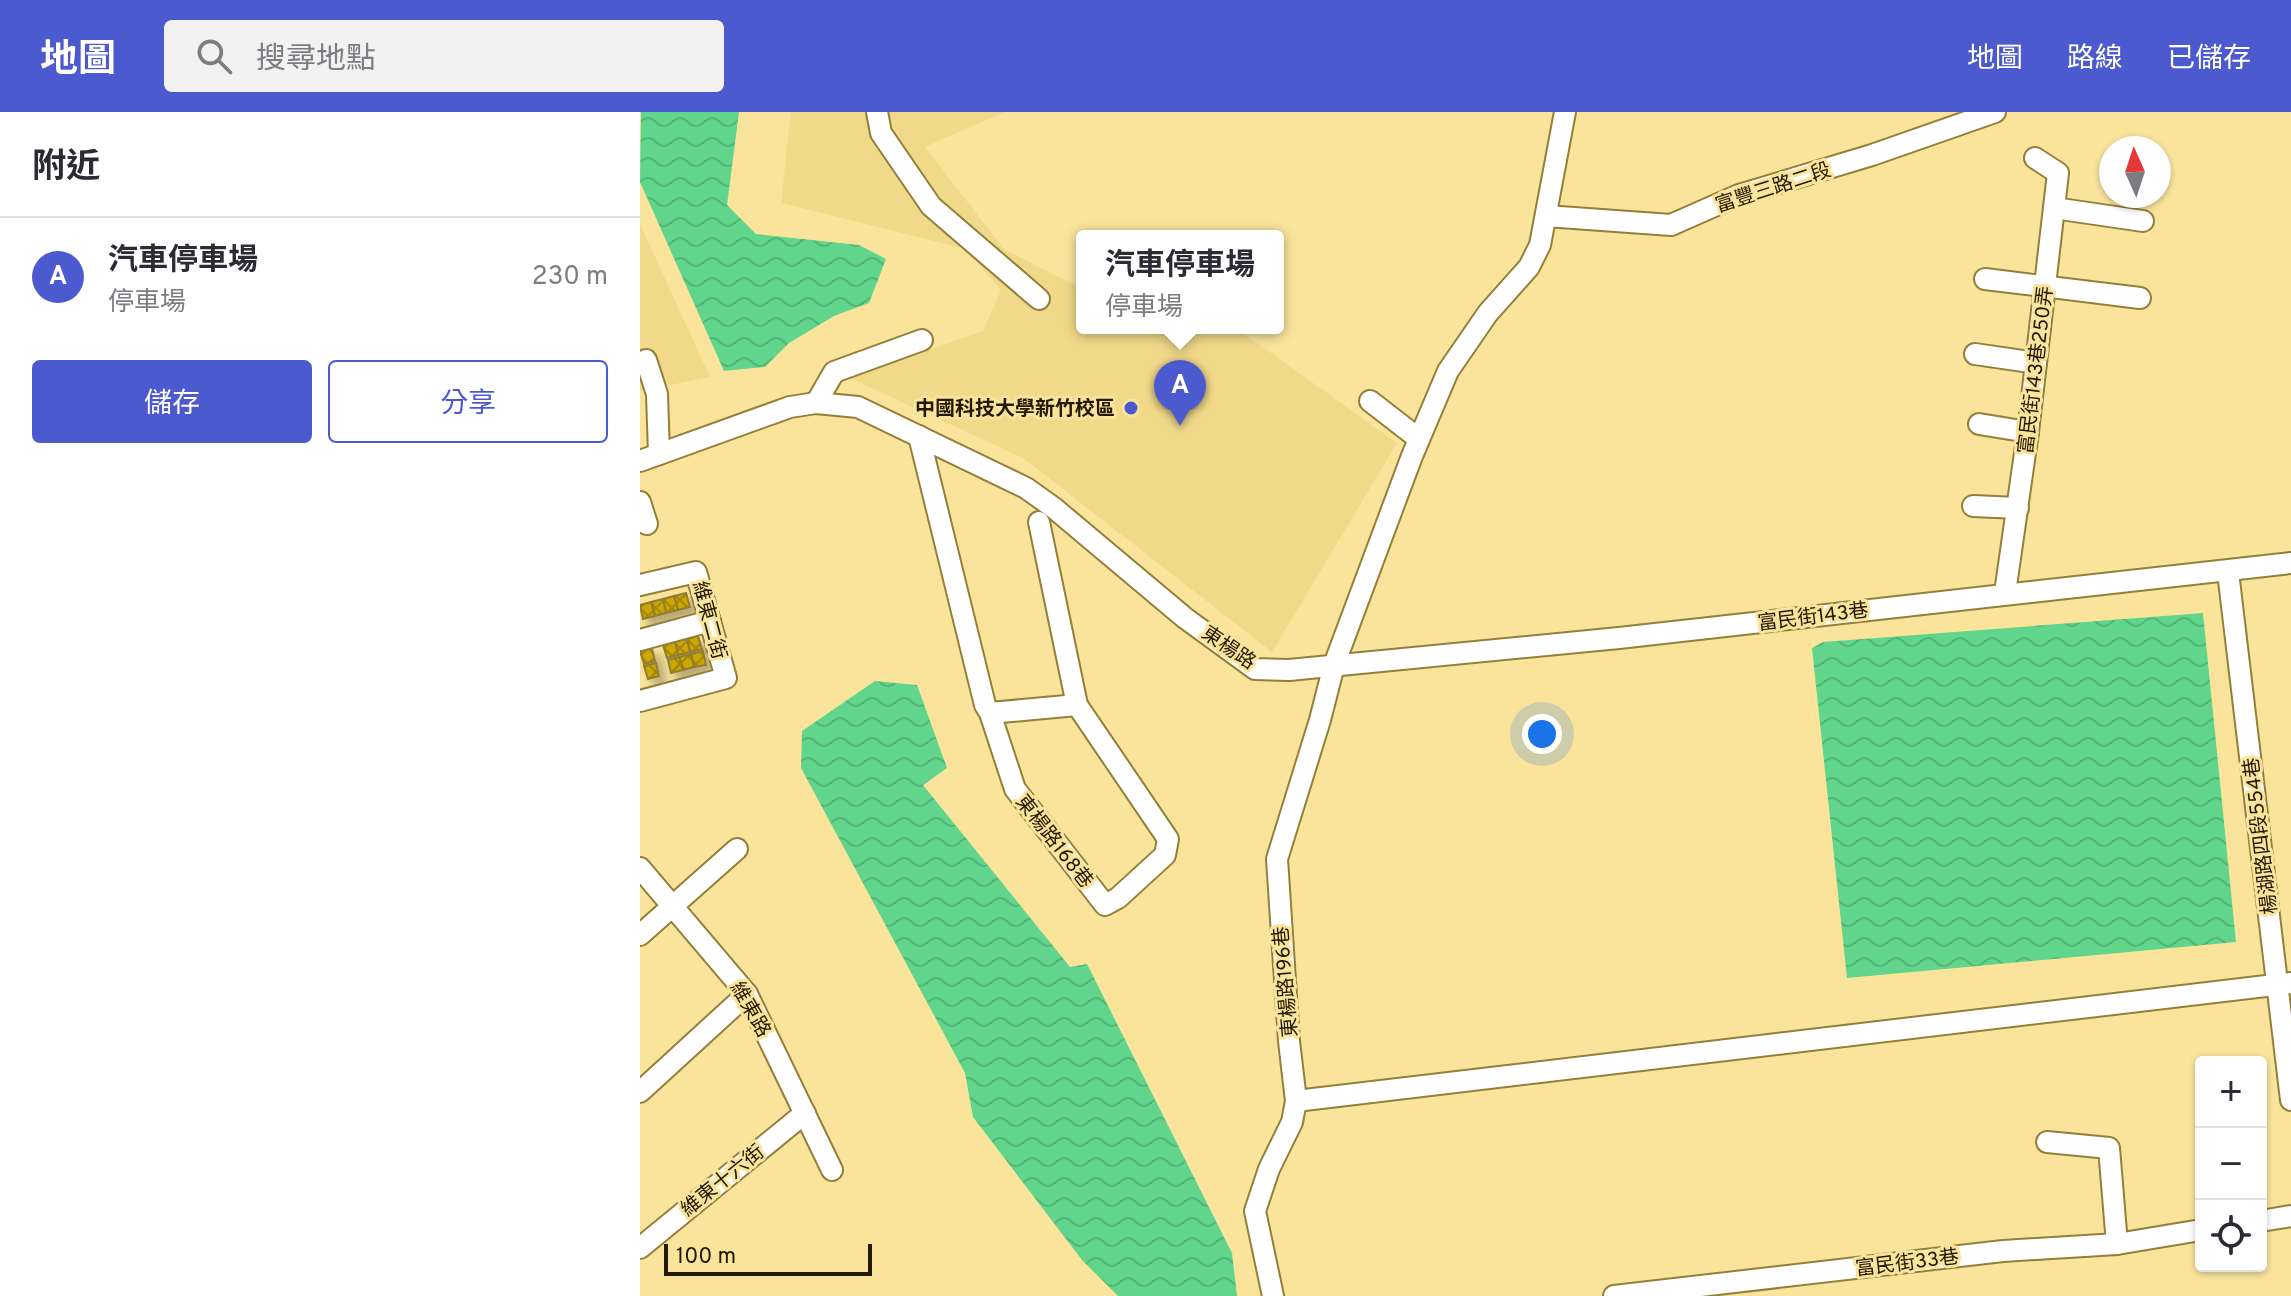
<!DOCTYPE html>
<html lang="zh-TW">
<head>
<meta charset="utf-8">
<style>
	:root { --surface:#fff; --page:#f2f2f3; --text:#2b2b33; --muted:#7c7c81; --line:#e1e1e2; --accent:#4c5acf }
	body { margin:0; font-family:Overpass,"Noto Sans TC",sans-serif; background:var(--page); color:var(--text) }
	.controls { position:absolute; right:24px; bottom:24px; display:grid; overflow:hidden; border-radius:8px; box-shadow:0 2px 6px #0004 }
	.controls button { width:72px; height:72px; display:grid; place-items:center; padding:0; border:0; border-bottom:2px solid var(--line); background:var(--surface); color:var(--text); font:40px sans-serif }
	.compass { position:absolute; left:1459px; top:24px; width:72px; height:72px; border-radius:50%; background:var(--surface); box-shadow:0 2px 6px #0004; rotate:357deg }
	.scale { position:absolute; left:24px; bottom:20px; width:208px; box-sizing:border-box; padding-left:8px; border:4px solid #211900; border-top:0; font-size:22px; line-height:28px; white-space:nowrap; color:#211900; -webkit-text-stroke:6px #fae49c; paint-order:stroke }
	.you { position:absolute; left:902px; top:622px; width:28px; height:28px; margin:-20px; border:6px solid #fff; border-radius:50%; background:#1a73e8; box-shadow:0 0 0 12px #1a73e833 }
	.badge { display:grid; place-items:center; width:52px; height:52px; border-radius:50%; background:var(--accent); color:#fff; font-size:26px; font-weight:700 }
	.pin { position:absolute; translate:-50% -66px; filter:drop-shadow(0 2px 4px #0008) }
	.pin::after { content:''; position:absolute; top:42px; width:28px; height:24px; background:inherit; clip-path:polygon(0 0,100% 0,50% 100%) }
	.popup { position:absolute; left:436px; top:118px; width:208px; height:104px; box-sizing:border-box; display:grid; place-content:center; border-radius:8px; background:var(--surface); filter:drop-shadow(0 2px 6px #0005); font-size:26px; white-space:nowrap; color:var(--muted) }
	.popup b { font-size:30px; color:var(--text) }
	.popup::after { content:''; position:absolute; left:50%; top:100%; margin-left:-16px; border:16px solid transparent; border-top-color:var(--surface) }
	.list { margin:0; padding:0; list-style:none }
	h2 { display:flex; justify-content:space-between; align-items:center; height:104px; margin:0; padding:0 32px; font-size:34px }
	h2 small { font-size:26px; font-weight:400; color:var(--muted) }
	.list li { display:grid; grid-template-columns:52px 1fr auto; gap:24px; align-items:center; box-sizing:border-box; height:120px; padding:0 32px; border-top:2px solid var(--line) }
	.list b { display:block; font-size:30px; white-space:nowrap }
	.list p { margin:0; font-size:26px; white-space:nowrap; color:var(--muted) }
	.list em { font-size:26px; font-style:normal; color:var(--muted) }
	.actions { display:flex; gap:16px; padding:24px 32px }
	.actions a { flex:1; padding:18px 0; border:2px solid var(--accent); border-radius:8px; text-align:center; font-size:28px; color:var(--accent) }
	.actions .main { background:var(--accent); color:#fff }
	.icon { flex:none; width:44px; height:44px; fill:none; stroke:currentColor; stroke-width:2; stroke-linecap:round; stroke-linejoin:round }
	.map { position:relative; flex:none; width:1651px; height:1184px; overflow:hidden }
	header { display:flex; align-items:center; gap:48px; box-sizing:border-box; height:112px; padding:0 40px; background:var(--accent); color:#fff }
	header strong { font-size:38px }
	nav { display:flex; gap:44px; margin-inline-start:auto; font-size:28px }
	.search { width:560px; height:72px; background:var(--page); display:flex; align-items:center; gap:20px; box-sizing:border-box; padding:0 28px; border-radius:8px; color:var(--muted); font-size:30px }
	main { display:flex }
	aside { flex:1; background:var(--surface) }
	.map>svg:first-child { display:block }
</style>
</head>
<body>
<header>
<strong>地圖</strong>
<div class="search"><svg class="icon" aria-label="search" viewBox="0 0 24 24"><circle cx="10" cy="10" r="6"/><path d="M15 15l6 6"/></svg>搜尋地點</div>
<nav><a>地圖</a><a>路線</a><a>已儲存</a></nav>
</header>
<main>
<aside>
<h2>附近<small></small></h2>
<ul class="list">
<li><span class="badge">A</span><div><b>汽車停車場</b><p>停車場</p></div><em>230 m</em></li>
</ul>
<div class="actions"><a class="main">儲存</a><a>分享</a></div>
</aside>
<div class="map">
<svg width="1651" height="1184" viewBox="0 0 1651 1184">
	<defs>
		<pattern id="water-waves" width="16" height="10" patternUnits="userSpaceOnUse" patternTransform="scale(2)"><rect width="16" height="10" fill="#60d58b"/><path d="M0 5q4-4 8 0t8 0" fill="none" stroke="#53b676"/></pattern>
		<pattern id="building-cross-hatch" width="8" height="8" patternUnits="userSpaceOnUse" patternTransform="scale(2)"><rect width="8" height="8" fill="#cba704"/><path d="M0 0l8 8M0 8l8-8" fill="none" stroke="#a48703"/></pattern>
		<filter id="shadow"><feDropShadow dx="7" dy="7" stdDeviation="4" flood-color="#0004"/></filter>
	</defs>
	<rect width="100%" height="100%" fill="#fae49c"/>
	<!-- built -->
	<g fill="#f1d98a">
		<polygon points="151,0 364,0 285,35 364,137 442,177 442,216 596,216 757,331 632,540 383,346 197,260 280,241 343,219 361,178 325,137 141,91"/>
		<polygon points="0,112 70,265 0,279"/>
	</g>
	<!-- water -->
	<g fill="url(#water-waves)">
		<polygon points="1,0 99,0 87,93 116,122 219,133 246,147 229,191 194,204 149,231 125,255 84,259 0,70"/>
		<polygon points="1563,501 1596,830 1207,866 1172,536 1183,530"/>
		<polygon points="235,569 277,573 307,656 283,673 430,855 447,852 592,1141 597,1184 478,1184 442,1148 333,1005 325,961 161,656 162,619"/>
	</g>
	<!-- building -->
	<g fill="url(#building-cross-hatch)" stroke="#907c36" stroke-width="2" filter="url(#shadow)">
		<polygon points="46,481 50,495 38,498 34,484"/>
		<polygon points="34,484 38,498 26,501 23,487"/>
		<polygon points="23,487 26,501 15,504 11,490"/>
		<polygon points="11,490 15,504 3,507 0,493"/>
		<polygon points="58,524 62,537 50,540 47,527"/>
		<polygon points="47,527 50,540 38,543 35,530"/>
		<polygon points="35,530 38,543 27,546 23,533"/>
		<polygon points="12,536 15,549 4,552 0,539"/>
		<polygon points="63,539 66,553 54,555 51,542"/>
		<polygon points="51,542 54,555 43,558 39,545"/>
		<polygon points="39,545 43,558 31,561 28,548"/>
		<polygon points="16,551 19,564 8,567 4,554"/>
	</g>
	<g fill="none" stroke-linecap="round" stroke-linejoin="round">
		<defs>
			<g id="minor">
				<polyline points="237,0 241,21 291,94 399,187"/>
				<polyline points="1414,96 1503,109"/>
				<polyline points="906,104 1031,113 1099,83 1232,43 1355,0"/>
				<polyline points="1345,167 1500,186"/>
				<polyline points="1335,242 1396,251"/>
				<polyline points="6,248 17,282 19,342"/>
				<polyline points="730,289 779,327"/>
				<polyline points="176,291 194,260 282,228"/>
				<polyline points="1339,312 1388,320"/>
				<polyline points="279,324 345,593 350,601 375,677 465,793 478,786 525,743 528,727 437,593 399,410"/>
				<polyline points="0,349 150,295 176,291 218,295 386,376 414,396 545,506 615,557 649,558 979,526 1651,451"/>
				<polyline points="0,390 7,412"/>
				<polyline points="1333,394 1378,396"/>
				<polyline points="1588,460 1651,988"/>
				<polyline points="0,473 56,460 86,566 0,589"/>
				<polyline points="1365,481 1388,320 1418,61 1395,46"/>
				<polyline points="0,528 70,509"/>
				<polyline points="350,601 437,593"/>
				<polyline points="0,756 107,882 192,1058"/>
				<polyline points="0,823 97,737"/>
				<polyline points="0,980 107,882"/>
				<polyline points="656,989 1651,871"/>
				<polyline points="1407,1030 1469,1036 1477,1132"/>
				<polyline points="1621,1109 1651,1104"/>
				<polyline points="0,1136 165,1001"/>
				<polyline points="633,1184 615,1099 629,1057 652,1010 656,989 649,929 637,747 680,608 694,553 772,344 808,259 848,201 889,155 900,133 925,0"/>
				<polyline points="974,1184 1363,1139 1477,1132 1561,1118"/>
			</g>
		</defs>
		<!-- minor casing -->
		<use href="#minor" stroke="#947f39" stroke-width="24"/>
		<!-- minor -->
		<use href="#minor" stroke="#fff" stroke-width="20"/>
	</g>
	<!-- markers -->
	<circle fill="#4c5acf" stroke="#fae49c" stroke-width="3" cx="491" cy="296" r="8"/>
	<g text-anchor="middle" stroke-width="6" stroke-linejoin="round" paint-order="stroke">
		<!-- street labels -->
		<g font-size="20" fill="#211900" stroke="#fae49c">
			<text transform="translate(1133 75) rotate(-18)" y="7">富豐三路二段</text>
			<text transform="translate(1395 258) rotate(-83)" y="7">富民街143巷250弄</text>
			<text transform="translate(1173 504) rotate(-7)" y="7">富民街143巷</text>
			<text transform="translate(70 508) rotate(75)" y="7">維東二街</text>
			<text transform="translate(589 535) rotate(34)" y="7">東楊路</text>
			<text transform="translate(1620 724) rotate(-97)" y="7">楊湖路四段554巷</text>
			<text transform="translate(415 729) rotate(52)" y="7">東楊路168巷</text>
			<text transform="translate(645 870) rotate(-95)" y="7">東楊路196巷</text>
			<text transform="translate(111 897) rotate(60)" y="7">維東路</text>
			<text transform="translate(82 1068) rotate(-39)" y="7">維東十六街</text>
			<text transform="translate(1267 1150) rotate(-7)" y="7">富民街33巷</text>
		</g>
		<!-- poi labels -->
		<g font-size="20" font-weight="bold" fill="#211900" stroke="#fae49c" text-anchor="end">
			<text x="475" y="303">中國科技大學新竹校區</text>
		</g>
	</g>
</svg>
<div class="controls">
<button>+</button>
<button>−</button>
<button><svg class="icon" aria-label="locate" viewBox="0 0 24 24"><circle cx="12" cy="12" r="6"/><path d="M12 2v4M12 18v4M2 12h4M18 12h4"/></svg></button>
</div>
<svg class="compass" viewBox="-18 -18 36 36"><path d="M0-13l5 13h-10z" fill="#e53935"/><path d="M0 13l5-13h-10z" fill="#7c7c81"/></svg>
<div class="scale">100 m</div>
<div class="you"></div>
<div class="pin badge" style="left:540px;top:314px">A</div>
<div class="popup"><b>汽車停車場</b>停車場</div>
</div>
</main>
</body>
</html>
